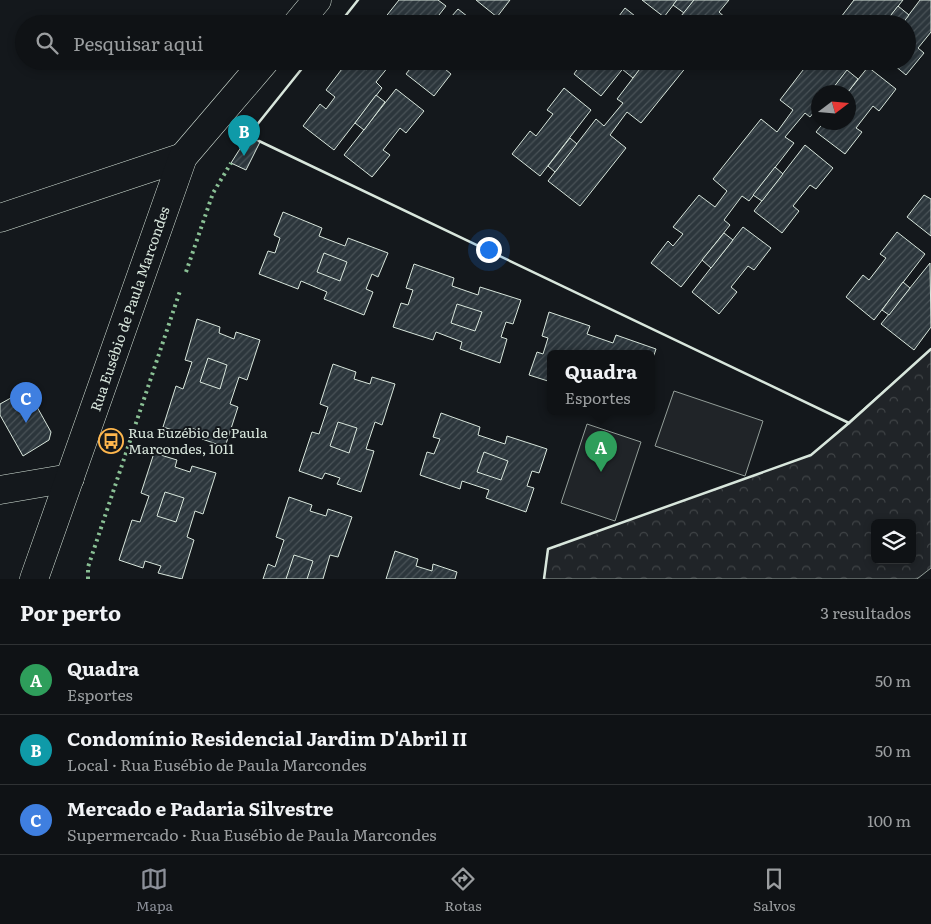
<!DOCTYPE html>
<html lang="pt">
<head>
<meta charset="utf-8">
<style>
	:root { --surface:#0f1215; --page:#181b1e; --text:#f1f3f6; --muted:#9b9ea0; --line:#2f3234; --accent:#8c9099 }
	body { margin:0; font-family:Literata,serif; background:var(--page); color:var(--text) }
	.controls { position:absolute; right:15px; bottom:15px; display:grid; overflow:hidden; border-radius:8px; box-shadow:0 2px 8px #0003 }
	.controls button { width:45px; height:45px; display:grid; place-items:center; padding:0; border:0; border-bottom:1px solid var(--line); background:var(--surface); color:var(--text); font:25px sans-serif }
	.compass { position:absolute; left:811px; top:85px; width:45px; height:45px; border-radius:50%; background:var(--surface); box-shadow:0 2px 8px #0003; rotate:74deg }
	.you { position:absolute; left:488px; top:249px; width:18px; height:18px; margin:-12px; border:4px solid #fff; border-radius:50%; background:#1a73e8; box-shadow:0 0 0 8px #1a73e833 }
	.badge { display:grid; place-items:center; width:32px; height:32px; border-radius:50%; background:var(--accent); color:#fff; font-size:16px; font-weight:700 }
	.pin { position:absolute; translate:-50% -41px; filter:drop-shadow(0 1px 2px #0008) }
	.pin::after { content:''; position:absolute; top:26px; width:18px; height:15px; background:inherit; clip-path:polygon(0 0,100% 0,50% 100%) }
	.popup { position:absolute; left:547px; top:350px; width:108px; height:65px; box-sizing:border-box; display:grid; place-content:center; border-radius:8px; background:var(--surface); filter:drop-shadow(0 1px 4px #0005); font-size:16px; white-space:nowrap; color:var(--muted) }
	.popup b { font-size:19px; color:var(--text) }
	.popup::after { content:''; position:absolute; left:50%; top:100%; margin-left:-10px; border:10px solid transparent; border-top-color:var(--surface) }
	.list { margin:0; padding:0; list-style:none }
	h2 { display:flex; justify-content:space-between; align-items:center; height:65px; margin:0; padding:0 20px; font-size:21px }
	h2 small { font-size:16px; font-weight:400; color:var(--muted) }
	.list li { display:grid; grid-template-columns:32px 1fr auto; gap:15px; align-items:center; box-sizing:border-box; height:70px; padding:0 20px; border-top:1px solid var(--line) }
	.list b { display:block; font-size:19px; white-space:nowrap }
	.list p { margin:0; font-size:16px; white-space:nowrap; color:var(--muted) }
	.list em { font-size:16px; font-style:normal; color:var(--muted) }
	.icon { flex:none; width:28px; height:28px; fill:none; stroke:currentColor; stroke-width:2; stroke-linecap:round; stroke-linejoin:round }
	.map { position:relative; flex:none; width:931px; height:579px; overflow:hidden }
	.search { position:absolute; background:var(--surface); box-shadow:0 2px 8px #0003; left:15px; right:15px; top:15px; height:55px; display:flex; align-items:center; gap:12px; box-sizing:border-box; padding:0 18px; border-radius:28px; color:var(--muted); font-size:19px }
	.sheet { height:275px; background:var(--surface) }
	nav { display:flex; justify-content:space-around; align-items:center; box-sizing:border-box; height:70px; border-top:1px solid var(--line); background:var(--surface); font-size:14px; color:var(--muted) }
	nav a { display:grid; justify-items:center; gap:2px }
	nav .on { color:var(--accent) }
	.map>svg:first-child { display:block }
</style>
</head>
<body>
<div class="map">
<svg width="931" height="579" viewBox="0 0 931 579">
	<defs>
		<pattern id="forest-crowns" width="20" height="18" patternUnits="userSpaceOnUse" patternTransform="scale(1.25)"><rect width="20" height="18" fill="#202428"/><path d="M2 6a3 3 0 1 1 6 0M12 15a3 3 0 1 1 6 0" fill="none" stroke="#404447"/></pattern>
		<pattern id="building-hatch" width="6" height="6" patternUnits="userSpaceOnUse" patternTransform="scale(1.25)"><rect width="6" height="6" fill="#2c363c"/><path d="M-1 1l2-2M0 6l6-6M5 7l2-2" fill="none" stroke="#4a5358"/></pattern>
	</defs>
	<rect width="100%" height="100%" fill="#14181c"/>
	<!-- forest -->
	<path fill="url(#forest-crowns)" stroke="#939e99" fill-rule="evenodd" d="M931,349V568L917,579H544L548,549L811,455ZM875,523H912V560H875Z"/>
	<!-- pitch -->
	<g fill="#202428" stroke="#939e99">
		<polygon points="674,391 763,421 745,476 655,446"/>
		<polygon points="587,424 641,442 615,521 561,503"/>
	</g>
	<!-- building -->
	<g fill="url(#building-hatch)" stroke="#d8e6dc">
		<polygon points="399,0 438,0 446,6 432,24 380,24"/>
		<polygon points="476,0 510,0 497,17"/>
		<polygon points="642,0 677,0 664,17"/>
		<polygon points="677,0 694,0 684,13 673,5"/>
		<polygon points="694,0 729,0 719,12 727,19 723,24 681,24 677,21"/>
		<polygon points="854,0 903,0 884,24 849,24 841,17"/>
		<polygon points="920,0 931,0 931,32 918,48 924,53 906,75 889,61 907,61 907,24 902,24"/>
		<polygon points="898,6 909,15 902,24 884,24"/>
		<polygon points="625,8 645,24 613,24"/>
		<polygon points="458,9 477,24 445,24"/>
		<polygon points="348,61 356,61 367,70 374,61 393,61 376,82 382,88 334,150 303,126 320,104 326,109 335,97 326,90"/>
		<polygon points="416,61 451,61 445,69 451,74 434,96 406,74"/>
		<polygon points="583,61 629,61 601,96 574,74"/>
		<polygon points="629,61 646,61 633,78 622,69"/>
		<polygon points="646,61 681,61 687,66 641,123 627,112 610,135 626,148 580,206 548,181 596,119 604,126 623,103 617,99"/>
		<polygon points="810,61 848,61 852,64 830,92 818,92 818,107 810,117 805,113 785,137 794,143 749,201 742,196 724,220 730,225 681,287 651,263 668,241 673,246 683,234 673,227 699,195 715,207 727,191 713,179 761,119 777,132 793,110 780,100"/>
		<polygon points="868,67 896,89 879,111 873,106 856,128 862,132 845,154 816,132 824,122 848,122 848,92"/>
		<polygon points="847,70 858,79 848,92 830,92"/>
		<polygon points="564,88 591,110 540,176 512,154 530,131 536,136 553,114 547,110"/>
		<polygon points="396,89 424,111 406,133 400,128 383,150 390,155 372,177 344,155"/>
		<polygon points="376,95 385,102 364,130 355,123"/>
		<polygon points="248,136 260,142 246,170 231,163"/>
		<polygon points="570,138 577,144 555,172 548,166"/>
		<polygon points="805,145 833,168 816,189 810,185 793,206 799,211 782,233 754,211"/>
		<polygon points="775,167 783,174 762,201 753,195"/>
		<polygon points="924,195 931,199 931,236 907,217"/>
		<polygon points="283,212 322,228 319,236 345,246 348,238 388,253 378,277 372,274 366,289 373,292 364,315 324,299 327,292 301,281 298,289 259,274 268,251 275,253 280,238 274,235"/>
		<polygon points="743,227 771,248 754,270 748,266 731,287 737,292 719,314 692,292"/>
		<polygon points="897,232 925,254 874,320 846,297 863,275 869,280 886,258 880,254"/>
		<polygon points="724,233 733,240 711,268 702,260"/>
		<polygon points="324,253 347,262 340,281 317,272"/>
		<polygon points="930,263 931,327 914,350 881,324"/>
		<polygon points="414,264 454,278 452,286 478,295 480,287 521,300 513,324 506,322 501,337 507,339 500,363 460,349 462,342 436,332 433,340 393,327 401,303 408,305 413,290 406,288"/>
		<polygon points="903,282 910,288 889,315 882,310"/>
		<polygon points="457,304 482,312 475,331 451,323"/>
		<polygon points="549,312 590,326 587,334 613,343 616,335 656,349 651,364 651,353 551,353 551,382 529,375 537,352 543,354 548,338 542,336"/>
		<polygon points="197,319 220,327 219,333 234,339 236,332 260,340 247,380 239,377 230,404 238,407 225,447 202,439 204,433 189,427 186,434 163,427 176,386 183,389 192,362 185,360"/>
		<polygon points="208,358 227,365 220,389 200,382"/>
		<polygon points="333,364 356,372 354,379 370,384 372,377 395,384 382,425 375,422 366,449 374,451 361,492 337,484 340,478 325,473 322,479 299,471 312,432 319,434 328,407 320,404"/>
		<polygon points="27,389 51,432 49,440 23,456 0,415 0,404"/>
		<polygon points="441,413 480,427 478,435 505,444 507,436 547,449 539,473 532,471 527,486 534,488 526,512 486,498 489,490 462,481 460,489 420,475 427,452 434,454 440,439 433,437"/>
		<polygon points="338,422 357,428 349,453 330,446"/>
		<polygon points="484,452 508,461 501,480 477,472"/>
		<polygon points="154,453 177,460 175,467 190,472 192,466 216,473 203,514 195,511 187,537 194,540 182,579 158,573 161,566 145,561 143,568 119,560 132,520 140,522 149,496 141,493"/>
		<polygon points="165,492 184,498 176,522 157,516"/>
		<polygon points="289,497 312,505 310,511 326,516 328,509 352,517 338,557 330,555 323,579 263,579 268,564 275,567 284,540 276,537"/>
		<polygon points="395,551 418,559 416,566 432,571 433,564 457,572 455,579 386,579"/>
		<polygon points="294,555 313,561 307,579 286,579"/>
	</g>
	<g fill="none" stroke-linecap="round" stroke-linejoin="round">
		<defs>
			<g id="minor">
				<polyline points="297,24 317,0"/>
				<polyline points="0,218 183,157"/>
				<polyline points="0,490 70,478"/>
				<polyline points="34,579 183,157 265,61"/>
			</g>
		</defs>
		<!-- minor casing -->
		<use href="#minor" stroke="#d8e6dc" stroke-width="29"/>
		<!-- minor -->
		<use href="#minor" stroke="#14181c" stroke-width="28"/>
		<!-- hedge -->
		<g stroke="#8ac095" stroke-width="4" stroke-dasharray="2.5 4" stroke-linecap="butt">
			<polyline points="186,272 213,193 231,163"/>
			<polyline points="88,579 88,567 180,291"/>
		</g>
		<!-- wall -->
		<g stroke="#d8e6dc" stroke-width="2.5">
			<polyline points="339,24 358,0"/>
			<polyline points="249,136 248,136 308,61"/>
			<polyline points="259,141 849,423 811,455 548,549 544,579"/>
			<polyline points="849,423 931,349"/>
		</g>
	</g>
	<!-- icons -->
	<defs>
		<symbol id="bus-ring" viewBox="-11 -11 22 22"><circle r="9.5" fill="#14181c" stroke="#ffb74d" stroke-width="1.5"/><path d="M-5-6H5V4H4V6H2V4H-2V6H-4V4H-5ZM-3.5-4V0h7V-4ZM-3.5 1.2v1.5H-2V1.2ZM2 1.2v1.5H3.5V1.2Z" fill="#ffb74d"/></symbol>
	</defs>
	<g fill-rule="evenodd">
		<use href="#bus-ring" x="97" y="427" width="28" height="28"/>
	</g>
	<g text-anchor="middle" stroke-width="4" stroke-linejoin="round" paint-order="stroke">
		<!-- street labels -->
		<g font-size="14" fill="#d8e6dc" stroke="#14181c">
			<text transform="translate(130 309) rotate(-71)" y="5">Rua Eusébio de Paula Marcondes</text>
		</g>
		<!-- poi labels -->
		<g font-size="14" fill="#d8e6dc" stroke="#14181c" text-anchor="start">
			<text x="128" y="438">Rua Euzébio de Paula<tspan x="128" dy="16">Marcondes, 1011</tspan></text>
		</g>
	</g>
</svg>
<div class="controls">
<button><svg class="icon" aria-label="layers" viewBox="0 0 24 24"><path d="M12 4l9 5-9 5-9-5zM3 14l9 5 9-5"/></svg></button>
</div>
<svg class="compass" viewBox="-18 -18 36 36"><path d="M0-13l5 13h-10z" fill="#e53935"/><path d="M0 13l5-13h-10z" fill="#9b9ea0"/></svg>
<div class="you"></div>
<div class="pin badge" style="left:601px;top:472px;background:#2e9e5b">A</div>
<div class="popup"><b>Quadra</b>Esportes</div>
<div class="pin badge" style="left:244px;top:156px;background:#0f9aa8">B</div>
<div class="pin badge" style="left:26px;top:423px;background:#3f7fe0">C</div>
<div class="search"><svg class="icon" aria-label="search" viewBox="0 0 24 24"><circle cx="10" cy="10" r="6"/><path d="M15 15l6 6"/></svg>Pesquisar aqui</div>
</div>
<section class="sheet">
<h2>Por perto<small>3 resultados</small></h2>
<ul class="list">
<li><span class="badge" style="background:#2e9e5b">A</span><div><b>Quadra</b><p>Esportes</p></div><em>50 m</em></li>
<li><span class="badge" style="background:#0f9aa8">B</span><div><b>Condomínio Residencial Jardim D'Abril II</b><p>Local · Rua Eusébio de Paula Marcondes</p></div><em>50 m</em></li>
<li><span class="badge" style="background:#3f7fe0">C</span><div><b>Mercado e Padaria Silvestre</b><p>Supermercado · Rua Eusébio de Paula Marcondes</p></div><em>100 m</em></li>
</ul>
</section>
<nav>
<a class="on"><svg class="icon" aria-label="map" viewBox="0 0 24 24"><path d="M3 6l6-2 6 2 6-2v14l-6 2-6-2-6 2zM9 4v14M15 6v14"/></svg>Mapa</a>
<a><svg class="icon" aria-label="directions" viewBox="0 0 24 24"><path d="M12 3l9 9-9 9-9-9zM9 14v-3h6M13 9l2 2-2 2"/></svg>Rotas</a>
<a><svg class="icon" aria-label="saved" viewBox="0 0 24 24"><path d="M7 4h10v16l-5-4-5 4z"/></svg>Salvos</a>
</nav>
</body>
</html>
